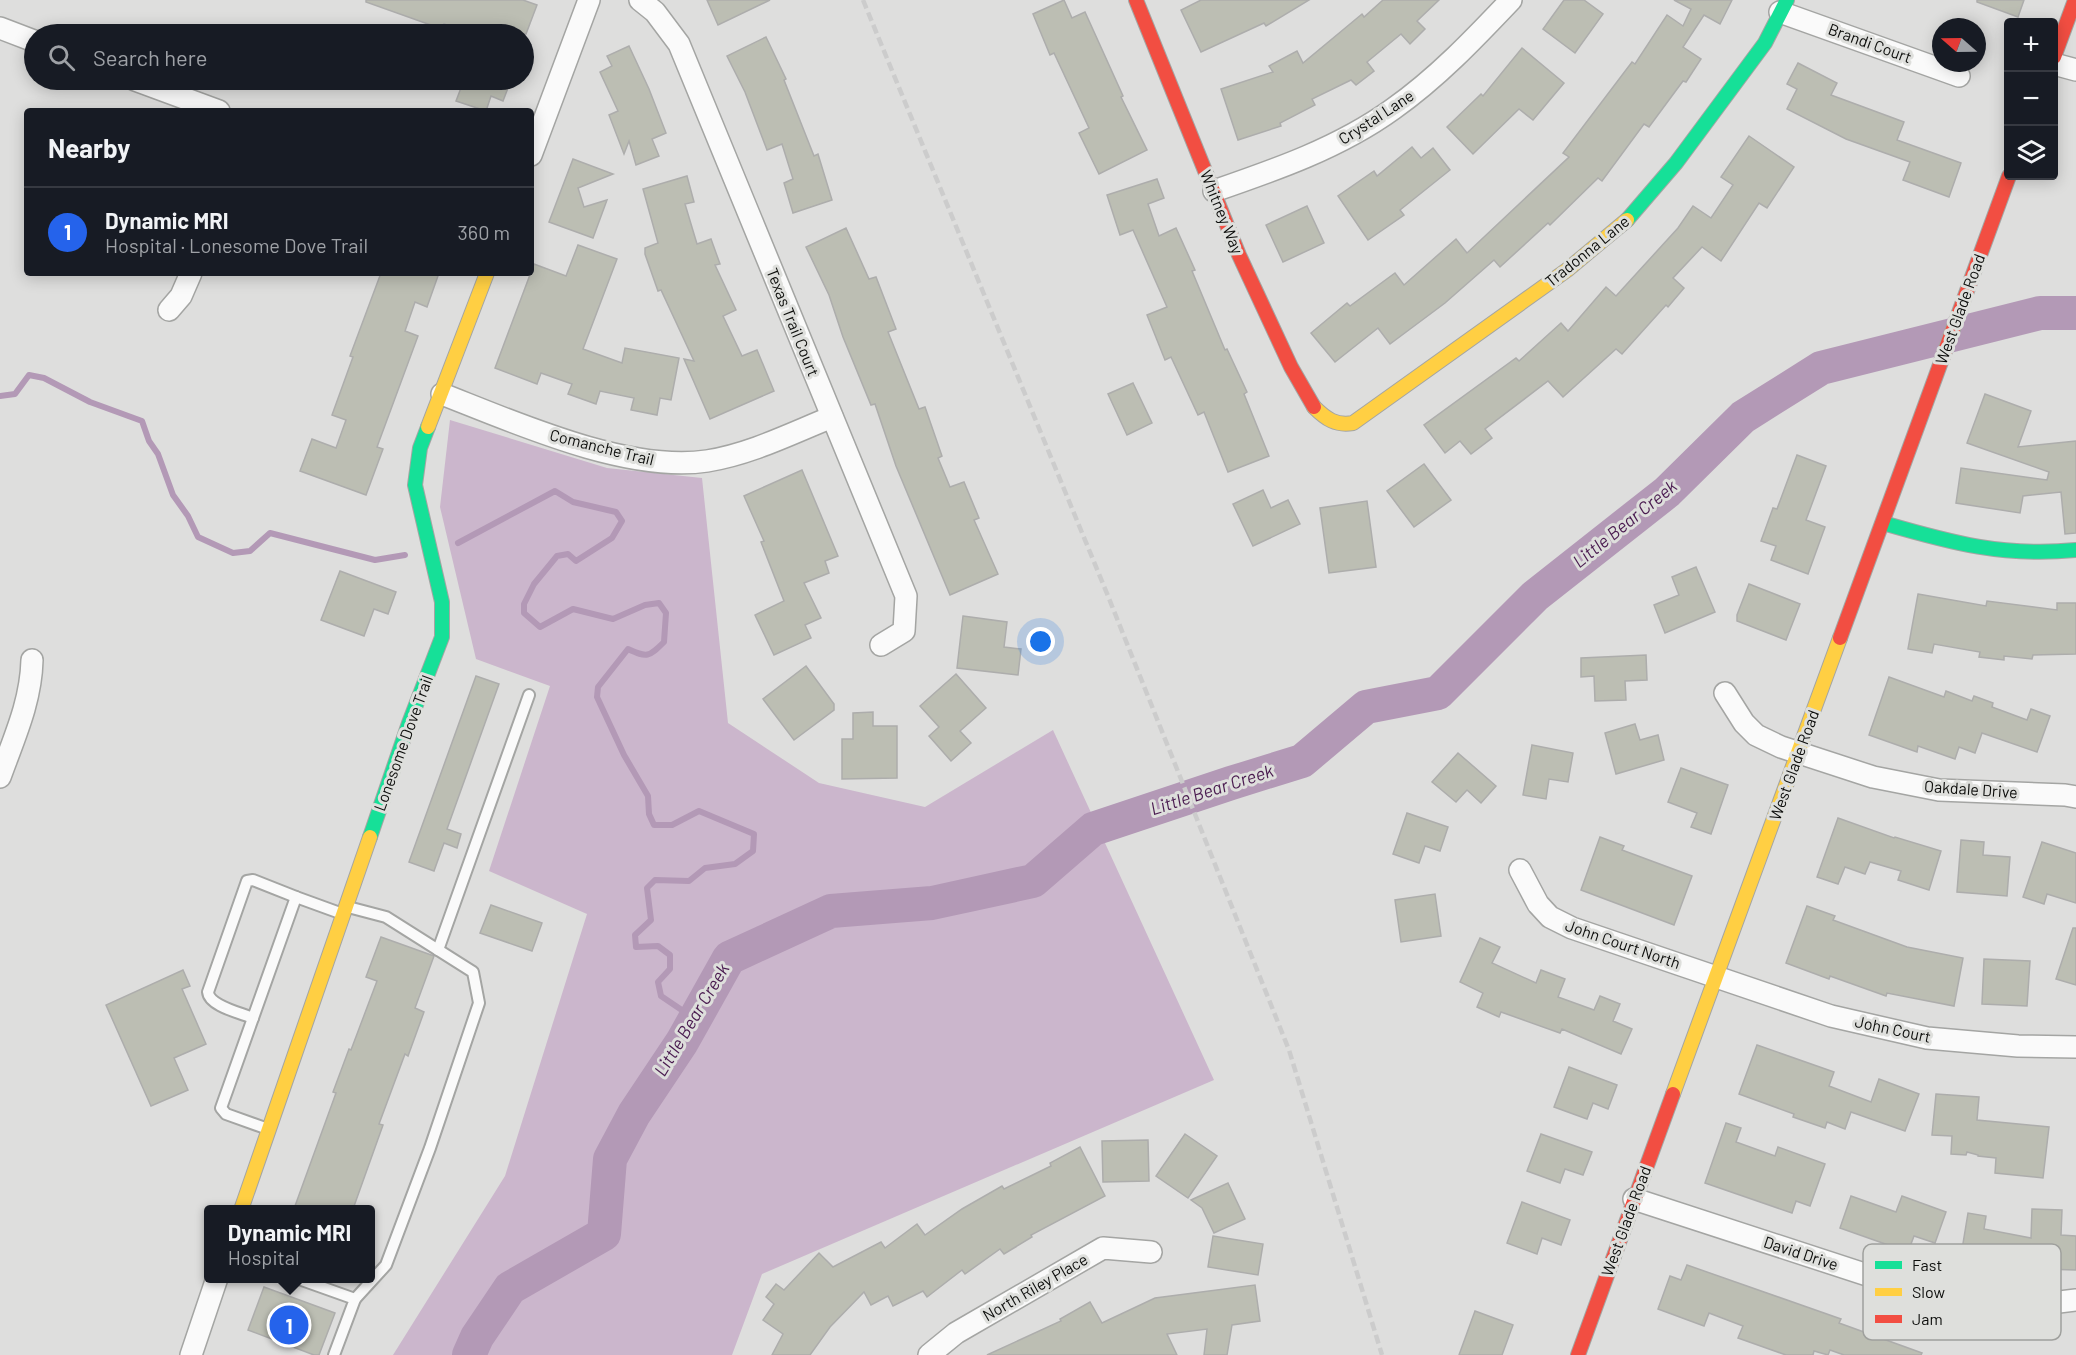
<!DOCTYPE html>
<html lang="en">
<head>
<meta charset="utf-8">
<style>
	:root { --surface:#171b24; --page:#20242c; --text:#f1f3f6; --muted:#9ea1a6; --line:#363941; --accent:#2563eb }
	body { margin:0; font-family:Barlow,sans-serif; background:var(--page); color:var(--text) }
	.controls { position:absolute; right:18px; top:18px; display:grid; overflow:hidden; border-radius:6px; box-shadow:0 3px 15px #0003 }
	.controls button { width:54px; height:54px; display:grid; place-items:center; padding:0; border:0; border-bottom:2px solid var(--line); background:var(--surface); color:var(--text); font:30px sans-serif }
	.compass { position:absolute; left:1932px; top:18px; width:54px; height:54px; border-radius:50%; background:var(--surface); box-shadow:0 3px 15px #0003; rotate:290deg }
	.you { position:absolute; left:1041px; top:642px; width:21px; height:21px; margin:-15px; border:4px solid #fff; border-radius:50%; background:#1a73e8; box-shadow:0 0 0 9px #1a73e833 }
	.badge { display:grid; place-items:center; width:39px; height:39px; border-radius:50%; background:var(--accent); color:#fff; font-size:20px; font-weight:700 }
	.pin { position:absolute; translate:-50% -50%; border:3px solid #fff; box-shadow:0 2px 6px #0006 }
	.popup { position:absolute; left:204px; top:1205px; width:171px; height:78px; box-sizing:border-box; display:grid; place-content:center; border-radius:6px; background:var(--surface); filter:drop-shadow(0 2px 4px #0005); font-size:20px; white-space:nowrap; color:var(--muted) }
	.popup b { font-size:22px; color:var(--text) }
	.popup::after { content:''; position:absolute; left:50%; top:100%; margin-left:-12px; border:12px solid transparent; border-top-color:var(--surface) }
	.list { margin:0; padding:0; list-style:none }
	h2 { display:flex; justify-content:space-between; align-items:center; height:78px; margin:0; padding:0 24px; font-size:26px }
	h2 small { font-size:20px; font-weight:400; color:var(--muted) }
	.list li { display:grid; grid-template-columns:39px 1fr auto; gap:18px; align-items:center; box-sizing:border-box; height:90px; padding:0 24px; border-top:2px solid var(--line) }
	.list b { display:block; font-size:22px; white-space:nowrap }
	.list p { margin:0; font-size:20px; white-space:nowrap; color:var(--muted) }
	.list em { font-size:20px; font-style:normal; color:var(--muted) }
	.icon { flex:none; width:33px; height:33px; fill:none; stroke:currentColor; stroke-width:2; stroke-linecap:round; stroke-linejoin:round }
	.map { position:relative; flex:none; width:2076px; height:1355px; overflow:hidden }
	.search { position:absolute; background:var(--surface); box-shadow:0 3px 15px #0003; left:24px; top:24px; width:510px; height:66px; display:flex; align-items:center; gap:15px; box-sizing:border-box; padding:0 21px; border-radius:33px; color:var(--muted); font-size:22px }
	.panel { position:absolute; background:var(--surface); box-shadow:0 3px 15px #0003; left:24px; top:108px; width:510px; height:168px; border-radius:6px }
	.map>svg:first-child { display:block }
</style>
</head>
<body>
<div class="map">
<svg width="2076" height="1355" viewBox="0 0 2076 1355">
	<rect width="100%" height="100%" fill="#dededd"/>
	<!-- forest -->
	<polygon fill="#cbb6cc" points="450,420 607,468 702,478 728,723 819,783 925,807 1053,730 1214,1080 762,1274 732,1355 393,1355 505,1176 587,914 489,871 550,686 476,659 440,507"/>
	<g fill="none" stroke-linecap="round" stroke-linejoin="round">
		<!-- stream -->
		<g stroke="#b399b6" stroke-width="6">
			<polyline points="0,396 15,394 29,375 44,378 90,402 142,421 149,441 158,454 173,495 188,516 198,537 233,553 250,551 270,533 375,560 405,555"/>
			<path d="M458,543L555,491L573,502L616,512L622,521L612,538L576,561L568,554L557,556L534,584L524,604V613L540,627L573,609L613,619L645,605L659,603L666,613L664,642C649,657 647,658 628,649L598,687L597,697L624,755L648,796L649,814L654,825H672L699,811L754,834L753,851L735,864L705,868L689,881L655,880L647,888L651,920L635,935L636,947L658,946L670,955V969L658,982L661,996L695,1019"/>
		</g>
		<!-- river -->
		<polyline stroke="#b399b6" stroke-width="34" points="469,1355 477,1337 510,1288 604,1234 610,1159 634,1114 682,1042 729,958 831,911 932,903 1033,881 1093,829 1231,783 1302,761 1366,707 1438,693 1535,596 1667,492 1743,417 1821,368 2040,313 2076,313"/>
	</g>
	<!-- building -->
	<g fill="#bcbeb3" stroke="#adadac" stroke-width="1.5">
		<polygon points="366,0 523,0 537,5 526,34 473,34 444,24 442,29 366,2"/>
		<polygon points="707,0 770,0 718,25"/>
		<polygon points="1064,0 1072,18 1085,12 1123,96 1121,97 1147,150 1099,174 1079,133 1089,128 1054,53 1050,55 1033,14"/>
		<polygon points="1201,0 1309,0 1266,26 1264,23 1201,52 1181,10"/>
		<polygon points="1383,0 1439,0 1417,21 1425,29 1410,44 1401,34 1367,62 1374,71 1356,85 1351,80 1312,99 1315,105 1280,123 1281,126 1238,140 1221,89 1273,72 1269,66 1297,51 1303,63 1362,14 1364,17"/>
		<polygon points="1564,0 1584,0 1603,14 1575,53 1543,29"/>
		<polygon points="1674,0 1732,0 1720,24 1704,15 1683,47 1701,59 1686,82 1683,81 1649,127 1644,124 1602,181 1598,178 1550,225 1548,223 1500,267 1494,260 1445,303 1390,344 1378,328 1335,362 1311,333 1347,303 1350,306 1395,273 1404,285 1456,239 1467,253 1569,157 1563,153 1632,62 1635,64 1667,15 1683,26 1691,9"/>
		<polygon points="1977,0 2024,0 2018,17 1977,2"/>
		<polygon points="766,37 786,79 784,80 814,156 818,154 832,200 793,213 784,183 793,179 782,144 767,150 745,92 727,56"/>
		<polygon points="629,46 649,89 666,133 652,139 659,156 636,165 629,141 624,154 609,115 618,111 600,72 612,66 607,56"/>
		<polygon points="1522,48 1564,83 1533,120 1519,109 1473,154 1447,127 1481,94 1483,96"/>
		<polygon points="1798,63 1837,83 1831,95 1904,122 1897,140 1961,163 1949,197 1903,180 1910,162 1846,139 1787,109 1797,89 1787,84"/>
		<polygon points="464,80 511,80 503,101 491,96 486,111 456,101"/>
		<polygon points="1749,136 1794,167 1767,208 1759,203 1721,261 1702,247 1673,278 1684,288 1668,307 1666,305 1622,354 1616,349 1563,397 1548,381 1485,429 1492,438 1471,454 1460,441 1445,453 1424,425 1516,358 1519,361 1561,323 1568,331 1606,287 1616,296 1678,228 1693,206 1711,218 1733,185 1721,177"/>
		<polygon points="1412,147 1421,158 1433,148 1450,170 1400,210 1404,215 1368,240 1338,196 1374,171 1377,176"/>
		<polygon points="573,159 613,174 578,188 584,207 607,200 593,238 549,222"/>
		<polygon points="687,176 694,202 685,204 697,244 711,239 720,264 715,265 736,310 723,316 742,356 757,350 774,391 710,419 684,359 694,361 661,290 658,291 645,254 645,248 658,243 643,189"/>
		<polygon points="1157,179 1164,198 1148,204 1159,236 1176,228 1195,270 1192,271 1225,350 1227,349 1247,392 1244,394 1269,456 1228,472 1204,412 1198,415 1171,357 1165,360 1147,315 1167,307 1133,230 1120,235 1107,195"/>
		<polygon points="1307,206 1324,243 1283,262 1266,225"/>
		<polygon points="846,228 869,279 876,277 896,329 888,332 919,409 925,407 942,456 938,458 950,487 964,482 979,518 974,520 998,574 950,595 896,466 875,404 871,405 843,337 829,295 806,247"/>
		<polygon points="578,245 617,259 583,349 622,363 625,348 679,358 671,400 660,398 657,415 631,410 634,398 600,391 596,404 568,394 572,384 541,373 537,384 495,368 534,264 566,276"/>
		<polygon points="381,273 439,273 427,307 415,302 405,331 418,336 377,447 383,449 366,495 300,471 312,439 336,448 346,420 332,415 353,357 350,356"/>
		<polygon points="1133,383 1152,423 1127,435 1108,394"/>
		<polygon points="1985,394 2031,411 2018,447 2076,441 2076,533 2065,534 2061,492 2023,496 2020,513 1956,503 1961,468 2047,480 2049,472 1967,443"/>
		<polygon points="1797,455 1826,466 1806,520 1825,527 1808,574 1771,560 1776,546 1761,541 1773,508 1777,509"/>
		<polygon points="1424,464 1451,500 1414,527 1387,491"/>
		<polygon points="802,470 838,556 825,561 829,573 804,583 821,618 805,625 811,638 774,655 755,615 784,601 761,542 764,541 744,496"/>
		<polygon points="1263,490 1271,508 1288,500 1300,524 1253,546 1233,504"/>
		<polygon points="1367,501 1376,567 1329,573 1320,508"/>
		<polygon points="1696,567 1715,612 1665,633 1654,605 1679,595 1672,577"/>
		<polygon points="340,571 396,592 388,614 374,609 364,636 321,620"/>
		<polygon points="1749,584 1800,604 1786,640 1737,621 1737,615"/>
		<polygon points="1918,594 1986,606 1987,601 2057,610 2057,603 2076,603 2076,654 2033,655 2032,659 2004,656 2004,660 1979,657 1980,652 1934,644 1932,653 1908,649"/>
		<polygon points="963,616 1007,622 1004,647 1021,649 1018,675 957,668"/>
		<polygon points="1646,655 1647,680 1625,681 1626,700 1595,701 1594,676 1581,677 1581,658"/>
		<polygon points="806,666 834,704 834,710 794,740 763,699"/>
		<polygon points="956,674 986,708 960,731 971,743 951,761 929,736 939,727 920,706"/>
		<polygon points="476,676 499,684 447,829 461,834 457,848 444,843 434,871 409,862"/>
		<polygon points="1889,677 1944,697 1946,691 1972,701 1974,696 1993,703 1992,707 2027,720 2031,709 2050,716 2037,752 1982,733 1975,753 1959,747 1955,759 1918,746 1917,752 1869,735"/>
		<polygon points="873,712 873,726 897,726 897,778 842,779 842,739 853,739 853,713"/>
		<polygon points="1635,724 1640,740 1658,735 1664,760 1616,774 1605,733"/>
		<polygon points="1532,745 1573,753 1568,782 1549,779 1546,799 1523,795"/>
		<polygon points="1458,753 1496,786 1481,803 1467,790 1456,802 1432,782"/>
		<polygon points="1681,768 1728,785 1711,834 1691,827 1697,813 1668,802"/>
		<polygon points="1407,813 1448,827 1440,851 1425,846 1419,863 1393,854"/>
		<polygon points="1838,818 1894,838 1895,837 1941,851 1929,890 1898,880 1901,871 1870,862 1865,874 1845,867 1838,884 1817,877"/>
		<polygon points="1600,837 1624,846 1622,850 1692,876 1674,925 1581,890"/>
		<polygon points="1961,840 1984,842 1983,855 2010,857 2007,896 1957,892"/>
		<polygon points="2042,842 2076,853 2076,903 2047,894 2044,904 2023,897"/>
		<polygon points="1435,894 1441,936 1401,942 1395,900"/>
		<polygon points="491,905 542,923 532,951 480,933"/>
		<polygon points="1807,906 1835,916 1833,920 1907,947 1963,958 1954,1006 1887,993 1886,996 1830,976 1829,979 1786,963"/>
		<polygon points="2073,928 2076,928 2076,985 2056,979"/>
		<polygon points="381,937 434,956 415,1008 424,1012 408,1056 405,1054 379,1124 383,1125 353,1209 305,1209 295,1206 336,1093 333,1092 349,1049 351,1050 377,981 366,977"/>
		<polygon points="1480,938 1500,947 1492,963 1536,983 1541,970 1565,979 1558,997 1594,1010 1600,996 1620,1004 1613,1021 1632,1029 1621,1054 1562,1029 1560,1033 1501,1012 1499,1017 1477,1007 1483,993 1460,982"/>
		<polygon points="1984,959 2030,961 2027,1006 1982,1004"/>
		<polygon points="183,970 190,986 182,989 206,1044 174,1058 188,1090 151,1106 106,1005"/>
		<polygon points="1757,1045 1834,1072 1829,1086 1871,1102 1879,1079 1919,1094 1905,1131 1851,1112 1845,1129 1827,1122 1825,1128 1793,1117 1794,1114 1739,1094"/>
		<polygon points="1569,1067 1617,1085 1608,1109 1593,1103 1587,1119 1554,1107"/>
		<polygon points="1936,1094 1979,1097 1977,1120 2049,1127 2043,1178 1995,1173 1996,1158 1978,1156 1978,1155 1967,1152 1966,1155 1951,1154 1952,1136 1932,1135"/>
		<polygon points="1726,1123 1741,1128 1736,1142 1775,1156 1778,1147 1825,1164 1810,1206 1796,1201 1792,1213 1705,1183"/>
		<polygon points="1185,1134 1217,1156 1188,1198 1156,1176"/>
		<polygon points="1541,1134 1592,1152 1583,1175 1565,1169 1560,1183 1527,1171"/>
		<polygon points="1148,1140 1149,1181 1103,1182 1102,1141"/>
		<polygon points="1080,1147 1105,1196 1031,1235 1032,1237 1004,1254 1000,1249 965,1274 962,1270 927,1297 923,1291 893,1306 888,1296 871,1305 864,1292 830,1327 810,1355 772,1355 783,1334 763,1320 774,1304 766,1297 776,1284 784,1290 819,1253 833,1267 881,1242 885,1248 917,1224 925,1235 962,1209 1002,1186 1004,1189 1051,1166 1050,1163"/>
		<polygon points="1228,1183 1245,1219 1214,1233 1202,1208 1191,1200"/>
		<polygon points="1851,1196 1896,1212 1902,1196 1946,1212 1935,1243 1914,1236 1908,1252 1840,1228"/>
		<polygon points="1522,1202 1570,1220 1561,1245 1542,1238 1537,1254 1507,1243"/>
		<polygon points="2032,1209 2062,1210 2061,1235 2076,1236 2076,1270 2007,1268 2006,1276 1959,1268 1968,1213 1986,1216 1984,1229 2031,1238"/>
		<polygon points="1213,1236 1263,1244 1258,1275 1208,1267"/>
		<polygon points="1687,1265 1841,1319 1839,1323 1922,1353 1921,1355 1844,1355 1830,1350 1828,1355 1814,1351 1813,1355 1786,1355 1738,1338 1743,1326 1709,1313 1704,1326 1658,1309 1670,1276 1681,1280"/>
		<polygon points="1255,1285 1260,1321 1232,1325 1227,1355 1204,1355 1207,1329 1167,1334 1177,1355 987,1355 1061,1321 1060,1319 1090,1302 1102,1323 1155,1298"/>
		<polygon points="264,1287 335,1313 319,1355 314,1355 248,1330"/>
		<polygon points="1475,1311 1513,1325 1502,1355 1459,1355"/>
	</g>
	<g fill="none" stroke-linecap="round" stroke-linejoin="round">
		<defs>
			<g id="lane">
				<polyline points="348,907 386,917 473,972 479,1003 430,1148 386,1265 355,1299"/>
				<polyline points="438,950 529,695"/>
				<path d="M253,1018C241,1013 209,1006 208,992L247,881L253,880L296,897"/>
				<polyline points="268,1129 226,1114 221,1108 296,897 340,913"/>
				<polyline points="296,1278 355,1299 334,1355"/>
			</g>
			<g id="street">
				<polyline points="640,0 655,12 679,44 906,596 904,631 881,645"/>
				<polyline points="1780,12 1959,76"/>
				<polyline points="0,28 34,41"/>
				<polyline points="2054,64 2076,70"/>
				<polyline points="135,80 219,111"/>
				<polyline points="531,155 589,0"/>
				<path d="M1214,191C1275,170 1339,148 1393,109C1437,78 1474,39 1511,0"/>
				<polyline points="169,310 181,296 191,273"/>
				<path d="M442,394C516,423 628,473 707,461C751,454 792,433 832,417"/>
				<polyline points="1725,693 1744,723 1756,735 1781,747 1873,777 1939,790 2065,795 2076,797"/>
				<path d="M0,777C14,738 31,702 32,660"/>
				<polyline points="1520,870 1538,904 1550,917 1572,928 1831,1016 1927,1038 2018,1046 2076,1047"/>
				<polyline points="1634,1199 1944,1300 2019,1307 2076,1300"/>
				<polyline points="191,1355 217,1278"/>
				<polyline points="929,1355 956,1333 1103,1248 1151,1252"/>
			</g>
			<g id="fast">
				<polyline points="1627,220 1676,163 1765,43 1787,0"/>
				<path d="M1883,523C1952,543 2003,557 2076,550"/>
				<polyline points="370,837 409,723 442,637 442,602 415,485 420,448 428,427"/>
			</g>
			<g id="slow">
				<path d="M1314,407C1326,419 1336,426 1353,423L1567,270L1627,220"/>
				<polyline points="428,427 487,273"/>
				<polyline points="1673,1094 1840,638"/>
				<polyline points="241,1210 370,837"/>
			</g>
			<g id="jam">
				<polyline points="1136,0 1239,255 1291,367 1314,407"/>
				<polyline points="2054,57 2075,0"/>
				<polyline points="1840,638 2009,176"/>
				<polyline points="1578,1355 1673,1094"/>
			</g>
		</defs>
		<!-- lane casing -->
		<use href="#lane" stroke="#a4a5a3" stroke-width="14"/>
		<!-- street casing -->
		<use href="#street" stroke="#a4a5a3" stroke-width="24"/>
		<!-- fast casing -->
		<use href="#fast" stroke="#a4a5a3" stroke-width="16"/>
		<!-- slow casing -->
		<use href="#slow" stroke="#a4a5a3" stroke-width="16"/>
		<!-- jam casing -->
		<use href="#jam" stroke="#a4a5a3" stroke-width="16"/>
		<!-- lane -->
		<use href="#lane" stroke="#fafafa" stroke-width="10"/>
		<!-- street -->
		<use href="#street" stroke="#fafafa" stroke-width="21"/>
		<!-- fast -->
		<use href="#fast" stroke="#16e098" stroke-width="14"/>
		<!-- slow -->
		<use href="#slow" stroke="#ffcf43" stroke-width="14"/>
		<!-- jam -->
		<use href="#jam" stroke="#f24e42" stroke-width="14"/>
		<!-- rail -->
		<polyline stroke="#ccc" stroke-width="4.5" stroke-dasharray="9 4.5" stroke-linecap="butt" points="863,0 1108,596 1289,1050 1382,1355"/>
	</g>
	<g text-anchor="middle" stroke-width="6" stroke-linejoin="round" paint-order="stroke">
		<!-- street labels -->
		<g font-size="16" fill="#0c0d0b" stroke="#dedfdc">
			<text transform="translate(1870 43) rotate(20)" y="6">Brandi Court</text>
			<text transform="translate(1376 117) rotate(-33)" y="6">Crystal Lane</text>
			<text transform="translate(1222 212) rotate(68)" y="6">Whitney Way</text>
			<text transform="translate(1587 251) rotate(-39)" y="6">Tradonna Lane</text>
			<text transform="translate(1960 309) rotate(-70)" y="6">West Glade Road</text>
			<text transform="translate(793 322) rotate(68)" y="6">Texas Trail Court</text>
			<text transform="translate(602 447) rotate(14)" y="6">Comanche Trail</text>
			<text transform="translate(403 743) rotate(-70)" y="6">Lonesome Dove Trail</text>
			<text transform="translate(1794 765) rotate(-70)" y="6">West Glade Road</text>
			<text transform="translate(1971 789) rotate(4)" y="6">Oakdale Drive</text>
			<text transform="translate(1623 944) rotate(19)" y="6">John Court North</text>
			<text transform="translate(1893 1029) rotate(12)" y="6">John Court</text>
			<text transform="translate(1626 1221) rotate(-70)" y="6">West Glade Road</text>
			<text transform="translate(1801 1253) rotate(18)" y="6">David Drive</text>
			<text transform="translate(1035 1287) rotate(-30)" y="6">North Riley Place</text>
		</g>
		<!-- water labels -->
		<g font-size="18" font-style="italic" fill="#491a4f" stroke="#dedfdc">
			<text transform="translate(1625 524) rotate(-39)" y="6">Little Bear Creek</text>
			<text transform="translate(1212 790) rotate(-18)" y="6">Little Bear Creek</text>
			<text transform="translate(692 1020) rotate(-59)" y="6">Little Bear Creek</text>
		</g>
	</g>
	<!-- legend -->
	<rect x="1863" y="1244" width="198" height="96" rx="9" fill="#dedfdc" stroke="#9fa09d" stroke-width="1.5"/>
	<rect x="1875" y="1261" width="27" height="8" fill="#16e098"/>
	<rect x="1875" y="1288" width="27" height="8" fill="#ffcf43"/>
	<rect x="1875" y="1315" width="27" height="8" fill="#f24e42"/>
	<g font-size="16" fill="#0c0d0b">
		<text x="1912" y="1271">Fast</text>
		<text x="1912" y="1298">Slow</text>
		<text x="1912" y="1325">Jam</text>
	</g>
</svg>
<div class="controls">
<button>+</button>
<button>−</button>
<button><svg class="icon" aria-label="layers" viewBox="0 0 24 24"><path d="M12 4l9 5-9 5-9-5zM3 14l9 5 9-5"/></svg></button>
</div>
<svg class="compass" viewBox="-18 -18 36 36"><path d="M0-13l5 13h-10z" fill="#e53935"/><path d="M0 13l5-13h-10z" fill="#9ea1a6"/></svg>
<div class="you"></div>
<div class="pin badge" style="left:289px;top:1325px">1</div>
<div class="popup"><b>Dynamic MRI</b>Hospital</div>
<div class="search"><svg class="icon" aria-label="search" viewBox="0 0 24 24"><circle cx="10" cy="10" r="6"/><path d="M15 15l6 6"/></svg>Search here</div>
<section class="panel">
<h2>Nearby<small></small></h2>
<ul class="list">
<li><span class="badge">1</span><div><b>Dynamic MRI</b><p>Hospital · Lonesome Dove Trail</p></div><em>360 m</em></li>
</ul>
</section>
</div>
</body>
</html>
